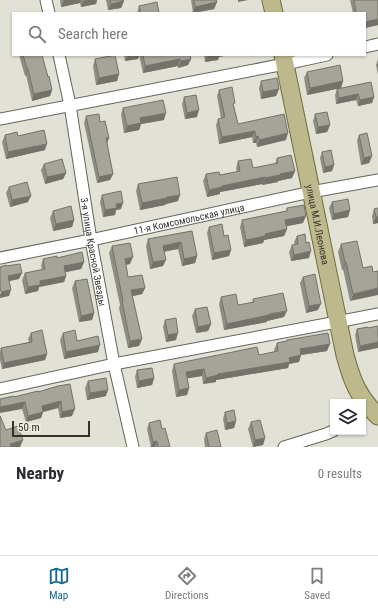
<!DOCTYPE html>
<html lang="en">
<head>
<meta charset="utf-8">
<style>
	:root { --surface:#fff; --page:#f7f7f7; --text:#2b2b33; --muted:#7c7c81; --line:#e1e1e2; --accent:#106697 }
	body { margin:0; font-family:"Roboto Condensed",sans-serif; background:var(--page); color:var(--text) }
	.controls { position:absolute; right:12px; bottom:12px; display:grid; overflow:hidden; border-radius:0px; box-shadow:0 1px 3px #0004 }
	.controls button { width:36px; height:36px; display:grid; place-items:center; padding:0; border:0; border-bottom:1px solid var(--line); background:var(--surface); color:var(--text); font:20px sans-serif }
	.scale { position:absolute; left:12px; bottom:10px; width:78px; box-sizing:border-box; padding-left:4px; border:2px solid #33322e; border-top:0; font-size:11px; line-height:14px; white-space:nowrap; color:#33322e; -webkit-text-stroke:3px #efefe3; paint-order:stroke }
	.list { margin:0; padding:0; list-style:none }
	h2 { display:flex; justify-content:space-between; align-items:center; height:52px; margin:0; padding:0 16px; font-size:17px }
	h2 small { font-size:13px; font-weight:400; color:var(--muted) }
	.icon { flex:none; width:22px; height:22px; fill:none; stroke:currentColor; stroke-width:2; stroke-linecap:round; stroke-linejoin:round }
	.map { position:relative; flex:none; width:378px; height:447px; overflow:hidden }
	.search { position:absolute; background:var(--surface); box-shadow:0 1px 3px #0004; left:12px; right:12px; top:12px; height:44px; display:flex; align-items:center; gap:10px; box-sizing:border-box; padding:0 14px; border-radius:0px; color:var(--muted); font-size:15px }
	.sheet { height:108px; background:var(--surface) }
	nav { display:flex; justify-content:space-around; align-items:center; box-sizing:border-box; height:56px; border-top:1px solid var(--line); background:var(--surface); font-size:11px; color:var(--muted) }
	nav a { display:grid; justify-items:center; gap:2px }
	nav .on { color:var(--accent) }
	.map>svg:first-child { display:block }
</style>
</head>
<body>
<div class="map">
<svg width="378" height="447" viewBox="0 0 378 447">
	<rect width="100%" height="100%" fill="#e2e1d6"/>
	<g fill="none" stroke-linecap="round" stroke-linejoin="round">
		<defs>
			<g id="street">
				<polyline points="46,0 49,13"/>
				<polyline points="365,47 378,44"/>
				<path id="s1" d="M59,55L70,105L91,240L114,364L133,447"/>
				<polyline points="0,119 285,64 327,55"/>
				<path id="s2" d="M0,258L91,240L311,192L378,180"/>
				<polyline points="0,389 114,364 337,322 378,314"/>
				<polyline points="284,447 326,434 333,431"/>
			</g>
			<g id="primary">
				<polyline points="271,0 274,13"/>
				<path id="s3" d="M283,55L345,355C352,381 358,397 378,416"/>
			</g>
		</defs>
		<!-- street casing -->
		<use href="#street" stroke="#65655b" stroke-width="13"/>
		<!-- primary casing -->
		<use href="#primary" stroke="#706c39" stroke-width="19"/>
		<!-- street -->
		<use href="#street" stroke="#fff" stroke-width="11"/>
		<!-- primary -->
		<use href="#primary" stroke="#bdb98c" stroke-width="17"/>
	</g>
	<!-- wall -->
	<g fill="#8e8d84">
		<polygon points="60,0 97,0 96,4 81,7 80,3 61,7"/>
		<polygon points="106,0 123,0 124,1 121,8 108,10"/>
		<polygon points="191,0 216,0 217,2 214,9 193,13"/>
		<polygon points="350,0 378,0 378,25 365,28 353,13"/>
		<polygon points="139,6 159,13 137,13"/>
		<polygon points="19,55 42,55 48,77 52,90 50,96 32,101 26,75 25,76"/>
		<polygon points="124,55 139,55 138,59 125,61"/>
		<polygon points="139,55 190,55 191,59 188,65 178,68 178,66 143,73"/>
		<polygon points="204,55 228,55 219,57 218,60 205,62"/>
		<polygon points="95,59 119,74 117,81 96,85 93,66"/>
		<polygon points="378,59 378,75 376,65"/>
		<polygon points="307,72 343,81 341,88 307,95 304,78"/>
		<polygon points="261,81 279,89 276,96 261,99 259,88"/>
		<polygon points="337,89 374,97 372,103 358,106 356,100 336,104 335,95"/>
		<polygon points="219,90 234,106 238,124 286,140 257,147 256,143 253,143 252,137 219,144 216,125 218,119 221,118 217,96"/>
		<polygon points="184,97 197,117 185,119 182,104"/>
		<polygon points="123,108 164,120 141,124 139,130 124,133 121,114"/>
		<polygon points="315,114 330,125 327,132 316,134 313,121"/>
		<polygon points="86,116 100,122 109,138 107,143 113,174 110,180 97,183 84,123"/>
		<polygon points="5,135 18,136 45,150 6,159 2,142"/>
		<polygon points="359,135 372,156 369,163 361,165 357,141"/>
		<polygon points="322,152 334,165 332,171 323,173 320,158"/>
		<polygon points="277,158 295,171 292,178 278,181 278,182 262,185 262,184 220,192 220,194 207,197 203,181 206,174 220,175 237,172 236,168 238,161 253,168 275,164"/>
		<polygon points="44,164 66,173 63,179 45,184 41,170"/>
		<polygon points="138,184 178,201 166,204 165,205 140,210 136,191"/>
		<polygon points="9,187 28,202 10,207 6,193"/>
		<polygon points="102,195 121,209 116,210 115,215 103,217 100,202"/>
		<polygon points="332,202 350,210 348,217 332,220 329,208"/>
		<polygon points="287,208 303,223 286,226 287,229 284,236 264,240 263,243 244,247 240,227 242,220 286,211"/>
		<polygon points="378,208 378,223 373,224 372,216 374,209"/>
		<polygon points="53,211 74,220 72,227 53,231 50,218"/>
		<polygon points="209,227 224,236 231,250 229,256 212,260 207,233"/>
		<polygon points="192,231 197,256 195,263 182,266 178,249 164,252 163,266 150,269 146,246 148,239"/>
		<polygon points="297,236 309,258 291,261 289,252 292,245 295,245 294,242"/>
		<polygon points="341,244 363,268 350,301 343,269 342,270 338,252"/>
		<polygon points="112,246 130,264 126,265 128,277 145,288 142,294 132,296 142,339 139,346 128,348 119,308 120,305 109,253"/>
		<polygon points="57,258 84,262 81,269 65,272 66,276 64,282 39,287 38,291 25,294 22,280 25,273 42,270 41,266 43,259"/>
		<polygon points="303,277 318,310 306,313 300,283"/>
		<polygon points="75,281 94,313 92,320 79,322 72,288"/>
		<polygon points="221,297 238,305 252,303 253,299 284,317 267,321 267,322 224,330 219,304"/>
		<polygon points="195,309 211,324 208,331 196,333 192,316"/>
		<polygon points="165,320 176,340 166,342 163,327"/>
		<polygon points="368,327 358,352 355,335 357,329"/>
		<polygon points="31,333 47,354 45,360 2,369 0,360 0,352 1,348 29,342 28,339"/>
		<polygon points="63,333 77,341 98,352 64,359 60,340"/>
		<polygon points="287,340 327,351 301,355 299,362 289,364 288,368 216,380 216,382 203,384 202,376 187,378 189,388 187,395 176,397 172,371 174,364 259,355 275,352 274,350 277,343 286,341"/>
		<polygon points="137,370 154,378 152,385 137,388 135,377"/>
		<polygon points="88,381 106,396 87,400 85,388"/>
		<polygon points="58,386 72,416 60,418 58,408 43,412 41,418 26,422 22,409 14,397 38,392"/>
		<polygon points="225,412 236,421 234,428 225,430 223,419"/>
		<polygon points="251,422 265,438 263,445 253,447 248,429"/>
		<polygon points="149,423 162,429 170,447 151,447 147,429"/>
		<polygon points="206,433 221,447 205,447 204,439"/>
	</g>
	<!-- shaded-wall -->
	<g fill="#74736b">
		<polygon points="64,0 81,0 80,3 61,7"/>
		<polygon points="86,0 97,0 96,4 81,7 83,1"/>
		<polygon points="238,0 248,0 238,2"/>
		<polygon points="124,1 121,8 108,10 111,4"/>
		<polygon points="217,2 214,9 193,13 195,7"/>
		<polygon points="378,19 378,25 365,28 365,22"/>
		<polygon points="128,55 139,55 138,59 125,61"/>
		<polygon points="208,55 228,55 219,57 218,60 205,62"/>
		<polygon points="180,59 178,66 143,73 145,66"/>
		<polygon points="191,59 188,65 178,68 181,61"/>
		<polygon points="27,69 28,69 26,75 25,76"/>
		<polygon points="119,74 117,81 96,85 99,78"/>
		<polygon points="343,81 341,88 307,95 310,88"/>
		<polygon points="279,89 276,96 261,99 263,92"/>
		<polygon points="52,90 50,96 32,101 34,94"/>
		<polygon points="358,94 356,100 336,104 339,98"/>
		<polygon points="374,97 372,103 358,106 360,100"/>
		<polygon points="199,110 197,117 185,119 187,113"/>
		<polygon points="166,113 164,120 141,124 139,130 124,133 127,126 140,118"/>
		<polygon points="330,125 327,132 316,134 318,127"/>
		<polygon points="255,131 252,137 219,144 222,137"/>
		<polygon points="288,133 286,140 257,147 259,140"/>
		<polygon points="258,136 256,143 253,143 256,137"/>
		<polygon points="106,138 109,138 106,145"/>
		<polygon points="47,144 45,150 6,159 8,152"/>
		<polygon points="372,156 369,163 361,165 364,158"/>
		<polygon points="334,165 332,171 323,173 325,167"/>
		<polygon points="295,171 292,178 278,181 278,182 262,185 265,178 280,174"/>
		<polygon points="66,173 63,179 45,184 47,177"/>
		<polygon points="113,174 110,180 97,183 99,177"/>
		<polygon points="265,177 262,184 220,192 220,194 207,197 209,190 222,186"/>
		<polygon points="180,195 178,201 166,204 165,205 140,210 142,203 167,197"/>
		<polygon points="31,196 28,202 10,207 12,200"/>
		<polygon points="123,203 121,209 116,210 115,215 103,217 105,210 116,204"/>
		<polygon points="350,210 348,217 332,220 334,214"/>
		<polygon points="306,216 303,223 283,227 285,220"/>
		<polygon points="376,217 378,217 378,223 373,224"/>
		<polygon points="74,220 72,227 53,231 56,224"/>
		<polygon points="287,229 284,236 264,240 263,243 244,247 246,240 265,234"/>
		<polygon points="181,242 178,249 160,252 163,246"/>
		<polygon points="231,250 229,256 212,260 214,253"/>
		<polygon points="311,251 309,258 291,261 294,255"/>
		<polygon points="197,256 195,263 182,266 184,259"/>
		<polygon points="133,257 130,264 122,265 125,259"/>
		<polygon points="166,260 163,266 150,269 153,262"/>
		<polygon points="84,262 81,269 62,273 64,266"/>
		<polygon points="345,262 346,262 343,269 342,270"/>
		<polygon points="22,273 19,279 6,282 8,276"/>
		<polygon points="66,276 64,282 39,287 38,291 25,294 28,287 40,281"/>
		<polygon points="145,288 142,294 129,297 131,290"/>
		<polygon points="378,288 378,295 350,301 353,294"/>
		<polygon points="11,290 9,296 0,298 0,295 1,292"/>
		<polygon points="321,304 318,310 306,313 309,306"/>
		<polygon points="287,311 284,317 267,321 267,322 224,330 227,324"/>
		<polygon points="94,313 92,320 79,322 81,316"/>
		<polygon points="211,324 208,331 196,333 198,327"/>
		<polygon points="178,333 176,340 166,342 168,335"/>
		<polygon points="142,339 139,346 128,348 130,341"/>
		<polygon points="378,342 378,348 358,352 360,346"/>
		<polygon points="330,344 327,351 301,355 299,362 289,364 288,368 216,380 216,382 203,384 206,378 218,374 289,358 300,349"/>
		<polygon points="100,345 98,352 64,359 66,352"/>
		<polygon points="47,354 45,360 2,369 4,363"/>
		<polygon points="204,369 202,376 184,379 186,372"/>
		<polygon points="154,378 152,385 137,388 139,381"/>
		<polygon points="189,388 187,395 176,397 179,390"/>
		<polygon points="108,390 106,396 87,400 90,393"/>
		<polygon points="61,401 58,408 39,413 42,406"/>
		<polygon points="25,402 22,409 0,413 0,407"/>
		<polygon points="75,409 72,416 60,418 62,412"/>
		<polygon points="43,412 41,418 26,422 28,416"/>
		<polygon points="236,421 234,428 225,430 227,423"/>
		<polygon points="265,438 263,445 253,447 255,440"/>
		<polygon points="23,440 20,447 9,447 10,444"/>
		<polygon points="157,441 155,447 151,447 153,442"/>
	</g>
	<!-- building -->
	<g fill="#a5a499" stroke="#74736b">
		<polygon points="110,0 123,0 124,1 111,4"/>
		<polygon points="194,0 216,0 217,2 195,7"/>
		<polygon points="354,0 378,0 378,19 365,22 365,13 351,13 356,12"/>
		<polygon points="157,2 159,13 141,13 139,6"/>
		<polygon points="23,55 42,55 48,77 49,76 52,90 34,94 28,69 27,69"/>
		<polygon points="115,55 119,74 99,78 95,59"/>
		<polygon points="143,55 190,55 191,59 181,61 180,59 145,66"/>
		<polygon points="340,65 343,81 310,88 307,72"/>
		<polygon points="277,78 279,89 263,92 261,81"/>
		<polygon points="371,82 374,97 360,100 358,94 339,98 337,89"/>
		<polygon points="232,87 235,103 233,104 238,124 284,114 288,133 259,140 258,136 256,137 255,131 222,137 218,119 225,117 219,90"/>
		<polygon points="196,95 199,110 187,113 184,97"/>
		<polygon points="163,100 166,113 140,118 141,123 127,126 123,108"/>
		<polygon points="327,112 330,125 318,127 315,114"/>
		<polygon points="99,114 100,122 105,121 109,138 106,138 113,174 99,177 86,116"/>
		<polygon points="44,130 47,144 8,152 5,135 17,132 18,136"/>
		<polygon points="367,133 372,156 364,158 359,135"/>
		<polygon points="331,150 334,165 325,167 322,152"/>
		<polygon points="291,155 295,171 280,174 280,175 265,178 265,177 222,186 222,187 209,190 206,174 219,172 220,175 240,171 238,161 251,159 253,168 278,163 277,158"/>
		<polygon points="62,159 66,173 47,177 44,164"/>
		<polygon points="177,177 180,195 167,197 167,198 142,203 138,184"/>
		<polygon points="27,182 31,196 12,200 9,187"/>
		<polygon points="121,191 123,203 116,204 117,208 105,210 102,195"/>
		<polygon points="348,199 350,210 334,214 332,202"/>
		<polygon points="304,205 306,216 285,220 287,229 265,234 265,236 246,240 242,220 287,211 287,208"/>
		<polygon points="71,206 74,220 56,224 53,211"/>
		<polygon points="378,208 378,217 376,217 374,209"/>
		<polygon points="222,224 224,236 228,235 231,250 214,253 209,227"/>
		<polygon points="192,231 197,256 184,259 181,242 163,246 166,260 153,262 148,239"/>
		<polygon points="305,234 306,243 309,242 311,251 294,255 292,245 298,244 297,236"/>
		<polygon points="357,241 363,268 372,266 373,272 378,271 378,288 353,294 346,262 345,262 341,244"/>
		<polygon points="130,243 133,257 125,259 128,277 142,275 145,288 131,290 142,339 130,341 122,301 123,301 112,246"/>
		<polygon points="82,252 84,262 64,266 66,276 40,281 40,285 28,287 25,273 45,269 43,259 57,256 57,258"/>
		<polygon points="20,264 22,273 8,276 11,290 1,292 0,287 0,267 6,265 6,266"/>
		<polygon points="315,274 321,304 309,306 303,277"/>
		<polygon points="87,279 94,313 81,316 75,281"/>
		<polygon points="283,293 287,311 269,314 269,315 227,324 221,297 236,294 238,305 254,302 253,299"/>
		<polygon points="207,307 211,324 198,327 195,309"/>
		<polygon points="176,318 178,333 168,335 165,320"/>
		<polygon points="378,326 378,342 360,346 357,329 368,327 368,328"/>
		<polygon points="42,330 47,354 4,363 1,348 32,342 31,333"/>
		<polygon points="75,330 77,341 98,336 100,345 66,352 63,333"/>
		<polygon points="328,333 330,344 300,349 301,355 289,358 290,362 218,374 218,375 206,378 204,369 186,372 189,388 179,390 174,364 257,347 259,355 278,351 277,343 287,341 287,340"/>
		<polygon points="152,368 154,378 139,381 137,370"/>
		<polygon points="106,378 108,390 90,393 88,381"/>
		<polygon points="70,384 75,409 62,412 61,401 42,406 43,412 28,416 25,402 0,407 0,399 14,396 14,397 38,391 38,392 58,386"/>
		<polygon points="234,410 236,421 227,423 225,412"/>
		<polygon points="0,416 6,430 18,426 23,440 10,444 11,447 0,447"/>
		<polygon points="160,420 162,429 165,428 170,447 158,447 157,441 153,442 149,423"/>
		<polygon points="260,420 265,438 255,440 251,422"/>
		<polygon points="217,430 221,447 209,447 206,433"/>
	</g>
	<g text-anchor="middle" stroke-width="3" stroke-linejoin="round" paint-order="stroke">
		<!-- street labels -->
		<g font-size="10" fill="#33322e" stroke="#efefe3">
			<text dy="4" stroke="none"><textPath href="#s2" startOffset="193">11-я Комсомольская улица</textPath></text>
			<text dy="4" stroke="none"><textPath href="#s3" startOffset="173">улица М.И.Леонова</textPath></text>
			<text dy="4" stroke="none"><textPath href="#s1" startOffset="200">3-я улица Красной Звезды</textPath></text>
		</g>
	</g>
</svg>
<div class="controls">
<button><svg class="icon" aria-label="layers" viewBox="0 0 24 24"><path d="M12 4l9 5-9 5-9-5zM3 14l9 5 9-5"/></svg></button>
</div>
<div class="scale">50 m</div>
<div class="search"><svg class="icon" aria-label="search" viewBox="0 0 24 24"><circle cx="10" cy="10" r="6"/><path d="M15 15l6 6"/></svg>Search here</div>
</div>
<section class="sheet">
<h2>Nearby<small>0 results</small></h2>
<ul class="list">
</ul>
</section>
<nav>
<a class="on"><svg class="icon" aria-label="map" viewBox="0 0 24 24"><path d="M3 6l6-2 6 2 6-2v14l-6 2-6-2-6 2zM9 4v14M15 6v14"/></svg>Map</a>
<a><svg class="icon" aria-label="directions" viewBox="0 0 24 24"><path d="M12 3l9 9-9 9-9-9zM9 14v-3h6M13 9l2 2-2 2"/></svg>Directions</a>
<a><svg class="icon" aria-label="saved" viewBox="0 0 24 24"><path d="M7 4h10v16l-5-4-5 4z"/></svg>Saved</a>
</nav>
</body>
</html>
